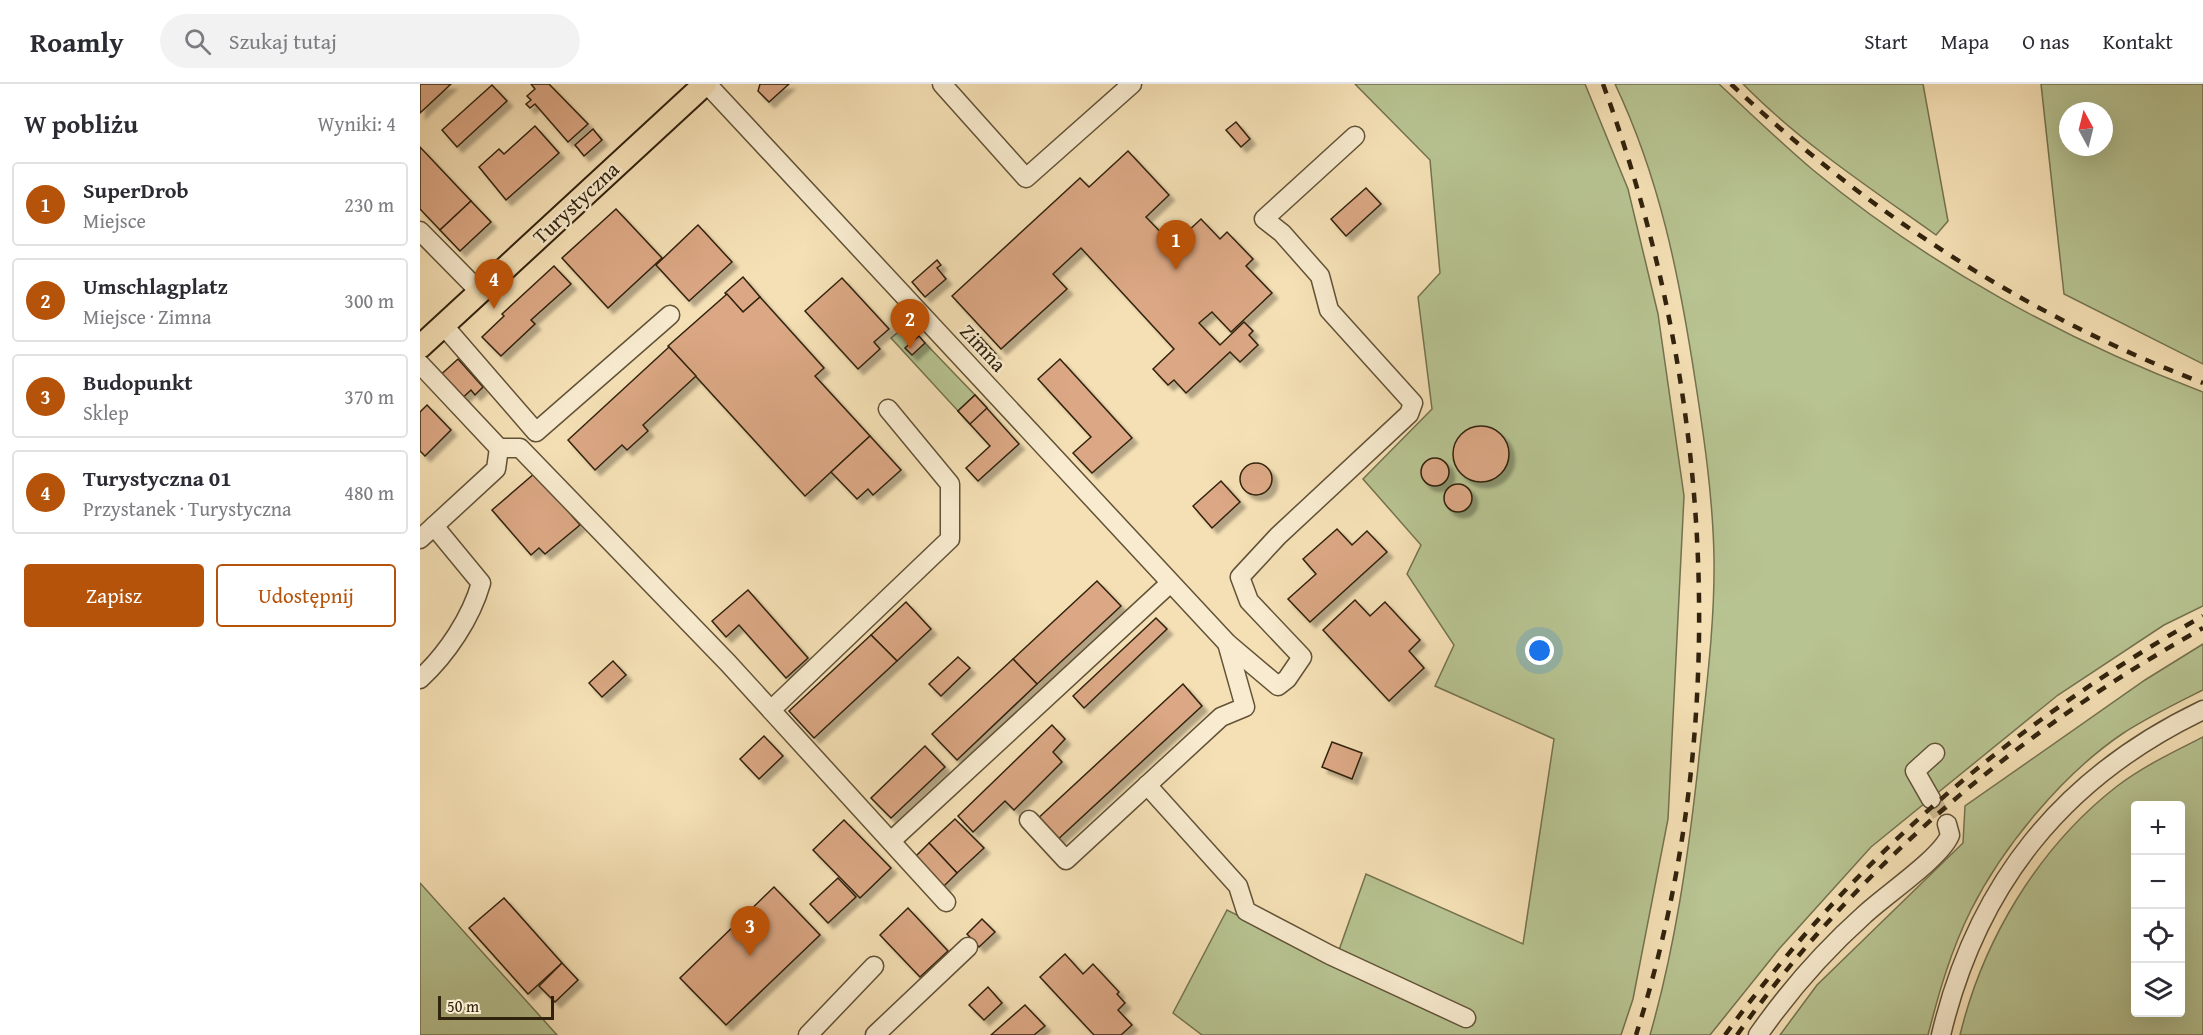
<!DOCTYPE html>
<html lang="pl">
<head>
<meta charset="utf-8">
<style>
	:root { --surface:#fff; --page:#f2f2f3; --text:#2b2b33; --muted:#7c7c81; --line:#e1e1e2; --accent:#b45309 }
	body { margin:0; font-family:"Gentium Book Plus",serif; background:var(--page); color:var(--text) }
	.controls { position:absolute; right:18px; bottom:18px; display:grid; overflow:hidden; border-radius:6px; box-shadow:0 6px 24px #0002 }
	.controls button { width:54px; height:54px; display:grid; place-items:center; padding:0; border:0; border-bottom:2px solid var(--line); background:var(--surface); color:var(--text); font:30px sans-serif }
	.compass { position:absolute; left:1639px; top:18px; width:54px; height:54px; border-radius:50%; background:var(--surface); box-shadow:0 6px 24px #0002; rotate:353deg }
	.scale { position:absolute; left:18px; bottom:15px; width:116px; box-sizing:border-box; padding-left:6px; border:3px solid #31220d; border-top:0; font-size:16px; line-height:21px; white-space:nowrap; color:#31220d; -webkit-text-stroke:4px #f8ebcf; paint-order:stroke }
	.you { position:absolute; left:1120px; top:567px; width:21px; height:21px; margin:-15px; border:4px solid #fff; border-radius:50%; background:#1a73e8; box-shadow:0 0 0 9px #1a73e833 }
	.badge { display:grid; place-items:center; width:39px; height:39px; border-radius:50%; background:var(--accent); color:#fff; font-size:20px; font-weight:700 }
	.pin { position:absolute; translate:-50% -50px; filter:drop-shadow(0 2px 3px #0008) }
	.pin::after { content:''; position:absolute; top:32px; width:21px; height:18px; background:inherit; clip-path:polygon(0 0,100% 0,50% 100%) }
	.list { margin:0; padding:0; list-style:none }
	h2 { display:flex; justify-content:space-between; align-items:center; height:78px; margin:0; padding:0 24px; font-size:26px }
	h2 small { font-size:20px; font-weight:400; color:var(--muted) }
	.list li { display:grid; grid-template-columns:39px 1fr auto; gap:18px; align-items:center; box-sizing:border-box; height:84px; margin:0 12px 12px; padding:0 12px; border:2px solid var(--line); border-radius:6px }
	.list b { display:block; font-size:22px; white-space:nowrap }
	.list p { margin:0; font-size:20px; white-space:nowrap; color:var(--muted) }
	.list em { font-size:20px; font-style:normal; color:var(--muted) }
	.actions { display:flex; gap:12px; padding:18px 24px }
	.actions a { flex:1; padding:14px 0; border:2px solid var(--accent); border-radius:6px; text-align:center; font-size:21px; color:var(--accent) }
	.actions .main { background:var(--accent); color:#fff }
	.icon { flex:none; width:33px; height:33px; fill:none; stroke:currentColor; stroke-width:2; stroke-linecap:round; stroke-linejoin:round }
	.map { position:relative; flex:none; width:1783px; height:951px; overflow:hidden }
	header { display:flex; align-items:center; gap:36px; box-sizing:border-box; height:84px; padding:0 30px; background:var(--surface); border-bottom:2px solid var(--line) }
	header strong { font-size:28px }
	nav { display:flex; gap:33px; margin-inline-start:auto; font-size:21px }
	.search { width:420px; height:54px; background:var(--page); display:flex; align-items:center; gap:15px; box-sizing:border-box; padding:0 21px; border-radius:33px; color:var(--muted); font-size:22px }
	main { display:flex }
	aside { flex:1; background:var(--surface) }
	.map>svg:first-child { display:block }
</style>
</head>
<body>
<header>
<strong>Roamly</strong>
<div class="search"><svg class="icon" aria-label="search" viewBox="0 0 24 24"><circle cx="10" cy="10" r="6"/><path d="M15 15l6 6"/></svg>Szukaj tutaj</div>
<nav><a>Start</a><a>Mapa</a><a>O nas</a><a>Kontakt</a></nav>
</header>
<main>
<aside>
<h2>W pobliżu<small>Wyniki: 4</small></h2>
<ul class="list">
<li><span class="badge">1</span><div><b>SuperDrob</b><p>Miejsce</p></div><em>230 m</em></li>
<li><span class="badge">2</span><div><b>Umschlagplatz</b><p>Miejsce · Zimna</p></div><em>300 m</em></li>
<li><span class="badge">3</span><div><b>Budopunkt</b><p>Sklep</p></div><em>370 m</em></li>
<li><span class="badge">4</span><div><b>Turystyczna 01</b><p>Przystanek · Turystyczna</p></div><em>480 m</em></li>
</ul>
<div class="actions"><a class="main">Zapisz</a><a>Udostępnij</a></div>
</aside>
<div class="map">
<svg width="1783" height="951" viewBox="0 0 1783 951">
	<defs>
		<filter id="shadow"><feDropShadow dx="5.5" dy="5.5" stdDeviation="1.5" flood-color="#0004"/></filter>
	</defs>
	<rect width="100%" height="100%" fill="#f5e0b5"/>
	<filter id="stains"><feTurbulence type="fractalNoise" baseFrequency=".00333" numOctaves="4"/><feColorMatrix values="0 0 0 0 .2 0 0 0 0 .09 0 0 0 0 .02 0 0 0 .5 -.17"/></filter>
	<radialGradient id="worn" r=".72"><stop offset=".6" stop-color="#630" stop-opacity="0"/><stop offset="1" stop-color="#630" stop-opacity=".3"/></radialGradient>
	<!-- green -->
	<g fill="#b7c391" stroke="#74724f" stroke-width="1.5" fill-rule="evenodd">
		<polygon points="935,0 1165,0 1208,105 1238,230 1264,412 1248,735 1213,915 1201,951 782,951 753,929 807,826 909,877 919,866 946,790 1103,860 1134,655 1015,602 1034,561 987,490 1001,461 943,395 1012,325 998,213 1020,189 1010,76"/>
		<path d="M1195,0H1299C1330,29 1361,59 1393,86C1508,181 1644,256 1783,308V522L1744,541L1638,611L1451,763L1359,865L1290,951H1230C1255,864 1268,773 1278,683C1285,613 1295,544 1294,474C1293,414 1284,353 1275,295C1259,191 1240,95 1195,0Z"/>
		<path d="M1323,0H1503L1528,137L1516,151C1450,104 1380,58 1323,0Z"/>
		<path d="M1621,0H1783V280L1644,210ZM1648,27H1684V63H1648Z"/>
		<polygon points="488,240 499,252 486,264 492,270 505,259 555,311 538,327 471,254"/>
		<path d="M1783,560V606C1755,620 1728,633 1702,650C1643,690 1583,762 1551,826C1531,866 1519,908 1508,951H1360L1397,901L1543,759L1545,722L1725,596Z"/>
		<path d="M1783,653V951H1540C1563,856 1618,764 1696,703C1722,683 1753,668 1783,653ZM1716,722H1760V928H1716Z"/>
		<polygon points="0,799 137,951 0,951"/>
	</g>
	<!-- building -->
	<g fill="#dba784" stroke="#31220d" stroke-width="1.5" filter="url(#shadow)">
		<polygon points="0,0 31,0 0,29"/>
		<polygon points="111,0 129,0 168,40 148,58 115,20 110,24 106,20 111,16 107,12 115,5"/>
		<polygon points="340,0 369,0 349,18 338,7"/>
		<polygon points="72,1 87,17 37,63 22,46"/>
		<polygon points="816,38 830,55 821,63 806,46"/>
		<polygon points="115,42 139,69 86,116 59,83 79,65 84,70"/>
		<polygon points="173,45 182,56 164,72 155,61"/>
		<polygon points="0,63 51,117 20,146 0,125"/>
		<polygon points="708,67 749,111 726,133 753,161 781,135 800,155 807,148 833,175 826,182 852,209 811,248 792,228 779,239 800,261 824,238 833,247 829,251 838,261 820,278 810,268 766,309 754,296 748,301 733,285 754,265 661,164 633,190 647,205 581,265 532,212 660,94 669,103"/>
		<polygon points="946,104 961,120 926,152 911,135"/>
		<polygon points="51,117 71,138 40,167 20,146"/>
		<polygon points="196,125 242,174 188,224 142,174"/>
		<polygon points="278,141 312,178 269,217 236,181"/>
		<polygon points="517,176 521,181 517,184 526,195 505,213 492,198"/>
		<polygon points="134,182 151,200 111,236 115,240 81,272 62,253 84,232 82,230"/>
		<polygon points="323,193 340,213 323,228 305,209"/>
		<polygon points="422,194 469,245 454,258 460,265 438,285 385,227"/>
		<polygon points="307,210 323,228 340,213 404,284 395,292 450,352 385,412 248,262"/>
		<polygon points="551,243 576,270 566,279 541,252"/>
		<polygon points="499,252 505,259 492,271 485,264"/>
		<polygon points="249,263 276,292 223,341 228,347 207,366 202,361 175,386 148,356"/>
		<polygon points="38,275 63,303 55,311 51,306 37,319 16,295"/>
		<polygon points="640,275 712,354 672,389 653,369 671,353 618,295"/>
		<polygon points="555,311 599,360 558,397 546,384 570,362 538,327"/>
		<polygon points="555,311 567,324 550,340 538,327"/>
		<polygon points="7,321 31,346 5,372 0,367 0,328"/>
		<circle cx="1061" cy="370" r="28"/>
		<polygon points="450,352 481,386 453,411 448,405 437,415 411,388"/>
		<circle cx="1015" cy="388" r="14"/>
		<circle cx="836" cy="395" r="16"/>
		<polygon points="115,389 160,441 125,470 119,464 111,471 72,426"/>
		<polygon points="801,397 820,418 792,444 773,422"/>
		<circle cx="1038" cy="414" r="14"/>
		<polygon points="917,445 932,461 947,447 967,468 890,538 868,515 896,490 883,475"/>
		<polygon points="677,497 701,522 617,600 593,575"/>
		<polygon points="328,506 388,574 366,594 319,541 306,553 292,537"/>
		<polygon points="935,516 950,532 965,518 1000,556 989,567 1004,584 969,617 903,546"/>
		<polygon points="486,518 511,545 477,577 451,551"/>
		<polygon points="736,534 747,545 664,624 653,612"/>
		<polygon points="451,551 477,577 394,654 369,627"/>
		<polygon points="538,573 550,584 521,612 509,600"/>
		<polygon points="593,575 617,600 537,676 512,650"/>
		<polygon points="193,577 206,591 182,613 169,599"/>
		<polygon points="763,600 782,622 634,759 614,738"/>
		<polygon points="632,641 645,655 633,668 642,678 594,726 585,717 553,748 538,732"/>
		<polygon points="344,652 363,672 339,695 320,675"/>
		<polygon points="912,658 942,669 932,695 902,683"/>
		<polygon points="505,662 525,683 471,734 451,714"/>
		<polygon points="535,735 564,764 537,789 509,759"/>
		<polygon points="424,736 471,784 440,814 393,766"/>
		<polygon points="509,759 537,789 523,803 495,773"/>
		<polygon points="418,794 436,813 408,839 390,820"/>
		<polygon points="354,803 400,851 306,941 260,894"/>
		<polygon points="84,814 142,879 108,910 49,844"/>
		<polygon points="488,824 528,867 500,893 460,851"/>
		<polygon points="562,835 575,848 559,863 547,850"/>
		<polygon points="645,870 663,890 673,880 699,908 697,910 705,919 698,926 712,941 701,951 674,951 620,893"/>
		<polygon points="142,879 158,896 135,918 119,902"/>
		<polygon points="568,903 582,919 564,936 549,921"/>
		<polygon points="605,921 625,942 614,951 571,951"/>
	</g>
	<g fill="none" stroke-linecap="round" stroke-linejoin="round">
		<!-- minor-tunnel -->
		<polyline stroke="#ceba93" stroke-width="18" stroke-dasharray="18 9" stroke-linecap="butt" points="1511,715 1527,740"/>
		<defs>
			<g id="minor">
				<polyline points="287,0 807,559 858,602 867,595 882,573 829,517 820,493 858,452 989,330 993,319 909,226 900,192 862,149 844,135 935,52"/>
				<polyline points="522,0 606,94 712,0"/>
				<polyline points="0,147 60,208"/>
				<polyline points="24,242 116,348 250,231"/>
				<polyline points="0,280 79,364 100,364 308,579 526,818"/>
				<polyline points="0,455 76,385 79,364"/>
				<path d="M0,595C27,570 51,534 61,499L14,442"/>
				<polyline points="351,626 530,455 530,400 468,325"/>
				<polyline points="727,701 818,802 826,827 910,871 1046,934"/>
				<polyline points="1511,715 1495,687 1515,669"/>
				<polyline points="609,736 646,776 801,633 825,623 807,559"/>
				<polyline points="471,757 747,502"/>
				<polyline points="388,951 454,882"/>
				<polyline points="455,951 548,863"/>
				<path d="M1338,951C1368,908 1405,866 1444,831C1465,811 1521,774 1530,751L1527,740"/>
				<path d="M1521,951C1557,800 1643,693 1783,626"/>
			</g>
			<polyline id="major" points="0,263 285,0"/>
		</defs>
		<!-- minor casing -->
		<use href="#minor" stroke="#625237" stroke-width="21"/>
		<!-- major casing -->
		<use href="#major" stroke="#31220d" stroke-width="26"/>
		<!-- minor -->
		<use href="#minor" stroke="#f8ebcf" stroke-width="18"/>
		<!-- major -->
		<use href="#major" stroke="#f5e0b5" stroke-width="22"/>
		<!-- rail -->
		<g stroke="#31220d" stroke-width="4.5" stroke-dasharray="10 10" stroke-linecap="butt">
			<path d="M1183,0C1294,303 1314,641 1216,951"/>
			<path d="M1311,0C1448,129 1607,232 1783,299"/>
			<path d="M1305,951C1434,773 1592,640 1783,532"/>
			<path d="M1317,951C1438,781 1602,645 1783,544"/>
		</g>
	</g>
	<g text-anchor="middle" stroke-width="5" stroke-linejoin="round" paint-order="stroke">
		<!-- street labels -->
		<g font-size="21" fill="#31220d" stroke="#f8ebcf">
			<text transform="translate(156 119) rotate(-43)" y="7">Turystyczna</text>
			<text transform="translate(563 264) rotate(47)" y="7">Zimna</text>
		</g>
	</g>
	<rect width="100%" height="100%" filter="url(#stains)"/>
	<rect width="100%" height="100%" fill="url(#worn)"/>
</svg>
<div class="controls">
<button>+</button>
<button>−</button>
<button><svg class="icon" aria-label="locate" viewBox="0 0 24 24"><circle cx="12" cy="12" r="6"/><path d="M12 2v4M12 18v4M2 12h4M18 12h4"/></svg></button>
<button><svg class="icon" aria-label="layers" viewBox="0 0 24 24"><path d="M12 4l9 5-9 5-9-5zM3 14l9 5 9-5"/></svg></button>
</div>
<svg class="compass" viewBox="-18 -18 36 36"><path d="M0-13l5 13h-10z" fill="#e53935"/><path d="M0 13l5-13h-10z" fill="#7c7c81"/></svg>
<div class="scale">50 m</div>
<div class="you"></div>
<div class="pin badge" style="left:756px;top:186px">1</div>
<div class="pin badge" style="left:490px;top:265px">2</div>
<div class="pin badge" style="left:330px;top:872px">3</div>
<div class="pin badge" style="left:74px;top:225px">4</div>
</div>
</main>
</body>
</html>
